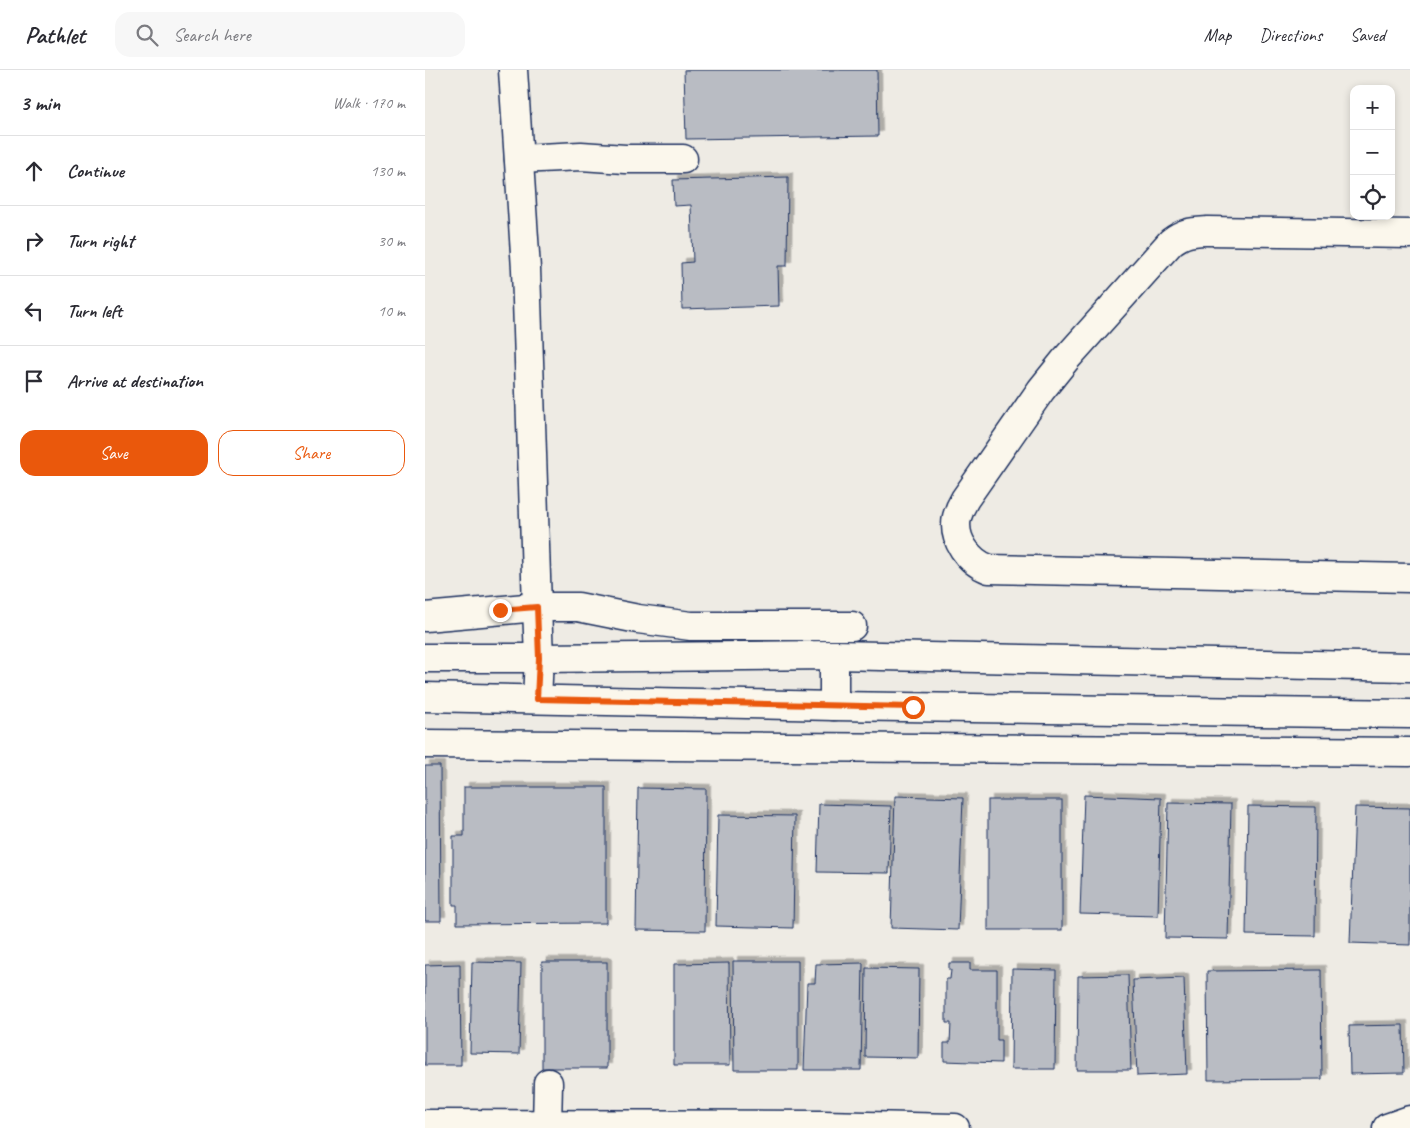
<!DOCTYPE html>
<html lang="en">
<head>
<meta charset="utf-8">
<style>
	:root { --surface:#fff; --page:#f7f7f7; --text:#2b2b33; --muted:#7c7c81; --line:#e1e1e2; --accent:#ea580c }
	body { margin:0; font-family:Caveat,sans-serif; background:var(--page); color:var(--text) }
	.controls { position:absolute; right:15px; top:15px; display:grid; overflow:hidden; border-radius:10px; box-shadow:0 2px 8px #0003 }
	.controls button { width:45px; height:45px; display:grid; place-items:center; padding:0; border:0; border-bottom:1px solid var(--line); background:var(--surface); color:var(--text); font:25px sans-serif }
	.stop { position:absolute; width:15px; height:15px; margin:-11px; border:4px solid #ea580c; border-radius:50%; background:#fff }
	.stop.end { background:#ea580c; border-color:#fff; box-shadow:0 1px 5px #0008 }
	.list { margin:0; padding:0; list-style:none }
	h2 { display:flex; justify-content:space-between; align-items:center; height:65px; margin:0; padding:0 20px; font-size:21px }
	h2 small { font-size:16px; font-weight:400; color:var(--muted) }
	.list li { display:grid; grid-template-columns:32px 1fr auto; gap:15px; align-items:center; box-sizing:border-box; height:70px; padding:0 20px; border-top:1px solid var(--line) }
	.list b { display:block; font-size:19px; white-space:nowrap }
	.list em { font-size:16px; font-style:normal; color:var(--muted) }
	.actions { display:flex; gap:10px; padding:15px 20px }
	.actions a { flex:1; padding:11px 0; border:1px solid var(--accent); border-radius:15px; text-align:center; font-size:18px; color:var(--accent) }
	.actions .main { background:var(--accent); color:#fff }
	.icon { flex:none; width:28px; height:28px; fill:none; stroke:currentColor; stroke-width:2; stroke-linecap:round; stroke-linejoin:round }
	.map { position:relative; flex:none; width:985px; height:1058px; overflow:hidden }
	header { display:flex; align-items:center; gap:30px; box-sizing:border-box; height:70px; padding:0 25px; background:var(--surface); border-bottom:1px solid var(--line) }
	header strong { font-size:24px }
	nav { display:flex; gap:28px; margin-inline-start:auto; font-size:18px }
	.search { width:350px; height:45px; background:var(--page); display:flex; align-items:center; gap:12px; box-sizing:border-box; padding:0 18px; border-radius:15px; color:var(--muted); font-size:19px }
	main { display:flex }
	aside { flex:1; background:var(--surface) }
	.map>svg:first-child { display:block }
</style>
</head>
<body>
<header>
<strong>Pathlet</strong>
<div class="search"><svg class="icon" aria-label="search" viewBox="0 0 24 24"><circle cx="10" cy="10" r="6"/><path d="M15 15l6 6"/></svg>Search here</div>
<nav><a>Map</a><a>Directions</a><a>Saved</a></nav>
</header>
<main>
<aside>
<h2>3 min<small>Walk · 170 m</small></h2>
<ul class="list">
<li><svg class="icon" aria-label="ahead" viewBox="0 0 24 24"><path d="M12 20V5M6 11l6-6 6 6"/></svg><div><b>Continue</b></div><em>130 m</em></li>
<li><svg class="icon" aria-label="right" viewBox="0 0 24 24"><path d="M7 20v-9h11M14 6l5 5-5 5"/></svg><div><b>Turn right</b></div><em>30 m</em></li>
<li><svg class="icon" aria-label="left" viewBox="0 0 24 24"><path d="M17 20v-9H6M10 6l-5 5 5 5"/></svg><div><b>Turn left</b></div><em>10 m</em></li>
<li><svg class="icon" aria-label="arrive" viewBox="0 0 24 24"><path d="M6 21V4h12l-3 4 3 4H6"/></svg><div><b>Arrive at destination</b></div></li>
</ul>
<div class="actions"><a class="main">Save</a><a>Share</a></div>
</aside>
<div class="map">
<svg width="985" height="1058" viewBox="0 0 985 1058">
	<defs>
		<filter id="shadow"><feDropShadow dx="4.5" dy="-4.5" stdDeviation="0" flood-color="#0004"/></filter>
	</defs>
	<rect width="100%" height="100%" fill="#eeebe4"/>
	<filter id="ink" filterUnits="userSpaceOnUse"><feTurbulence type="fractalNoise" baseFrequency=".02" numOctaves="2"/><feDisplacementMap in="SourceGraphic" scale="10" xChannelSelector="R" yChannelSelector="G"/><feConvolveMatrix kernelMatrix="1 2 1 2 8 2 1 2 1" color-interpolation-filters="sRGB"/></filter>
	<g filter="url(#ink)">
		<!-- building -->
		<g fill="#b9bcc3" stroke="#1b2f5e" filter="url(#shadow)">
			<polygon points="259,0 452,0 453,66 261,69"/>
			<polygon points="363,107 362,196 353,196 354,236 257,239 256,193 268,192 266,135 249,136 248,110"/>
			<polygon points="0,696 15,696 16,851 0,851"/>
			<polygon points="39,717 181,717 181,853 32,854 32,835 28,835 28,766 39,766"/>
			<polygon points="213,718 281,719 280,861 211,860"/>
			<polygon points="659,725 736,728 733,846 655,844"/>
			<polygon points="470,726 538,728 533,860 466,858"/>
			<rect x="563" y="730" width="74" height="130"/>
			<polygon points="743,733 806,734 803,869 740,868"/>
			<polygon points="394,734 466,736 464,803 392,802"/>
			<polygon points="823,736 891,737 890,866 821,865"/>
			<polygon points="930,737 985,738 985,875 925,873"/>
			<polygon points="293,745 370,746 368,858 291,856"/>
			<polygon points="308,891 373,891 373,1000 309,1000"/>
			<polygon points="47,892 96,893 94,984 45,983"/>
			<rect x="117" y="892" width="65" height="106"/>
			<polygon points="304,893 305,995 249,995 249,894"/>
			<polygon points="438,893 436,1000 379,1000 382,913 390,913 391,894"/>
			<polygon points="524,893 545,893 545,900 572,900 572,970 576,970 576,993 519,991 519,973 525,973 526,953 521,953 521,909 525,909 526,900 524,900"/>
			<polygon points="35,894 36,995 0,995 0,895"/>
			<polygon points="441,898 494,899 493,988 440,987"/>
			<polygon points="587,899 631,900 630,999 586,999"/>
			<polygon points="896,900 897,1009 783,1010 782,901"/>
			<polygon points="703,905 706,1000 652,1000 653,906"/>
			<polygon points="759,908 762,1004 712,1006 708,910"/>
			<polygon points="978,955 979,1003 925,1004 924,956"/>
		</g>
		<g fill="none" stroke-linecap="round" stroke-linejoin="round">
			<defs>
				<g id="minor">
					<polyline points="88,0 101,199 112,537 114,588 112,629"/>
					<polyline points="94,89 156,86 200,89 258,89"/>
					<path d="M985,164L782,161C766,162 759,162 746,172L641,289L616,320L540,429C537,434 534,440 532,447C527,469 544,492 564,499L985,508"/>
					<polyline points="0,547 112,537 153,537 213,549 266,556 427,556"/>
					<polyline points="0,674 985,682"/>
					<polyline points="0,1054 398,1055 530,1058"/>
					<polyline points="122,1055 123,1013"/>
					<polyline points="962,1058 985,1050"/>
				</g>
				<g id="major">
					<polyline points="409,585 409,636"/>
					<polyline points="0,588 114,588 409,585 985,597"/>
					<polyline points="0,627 409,636 985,644"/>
				</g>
			</defs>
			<!-- minor casing -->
			<use href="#minor" stroke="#1b2f5e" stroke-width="31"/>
			<!-- major casing -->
			<use href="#major" stroke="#1b2f5e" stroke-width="31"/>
			<!-- minor -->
			<use href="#minor" stroke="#fbf7ec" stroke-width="28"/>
			<!-- major -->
			<use href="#major" stroke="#fbf7ec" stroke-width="28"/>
		</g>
	</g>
	<g fill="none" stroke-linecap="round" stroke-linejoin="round" filter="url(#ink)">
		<!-- route -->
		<polyline stroke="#ea580c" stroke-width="6" points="75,540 112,537 114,588 112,629 488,637"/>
	</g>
</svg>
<div class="controls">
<button>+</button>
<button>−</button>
<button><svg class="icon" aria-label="locate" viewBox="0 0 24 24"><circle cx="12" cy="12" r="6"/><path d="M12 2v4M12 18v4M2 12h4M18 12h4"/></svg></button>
</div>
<div class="stop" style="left:488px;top:637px"></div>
<div class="stop end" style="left:75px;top:540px"></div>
</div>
</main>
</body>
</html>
